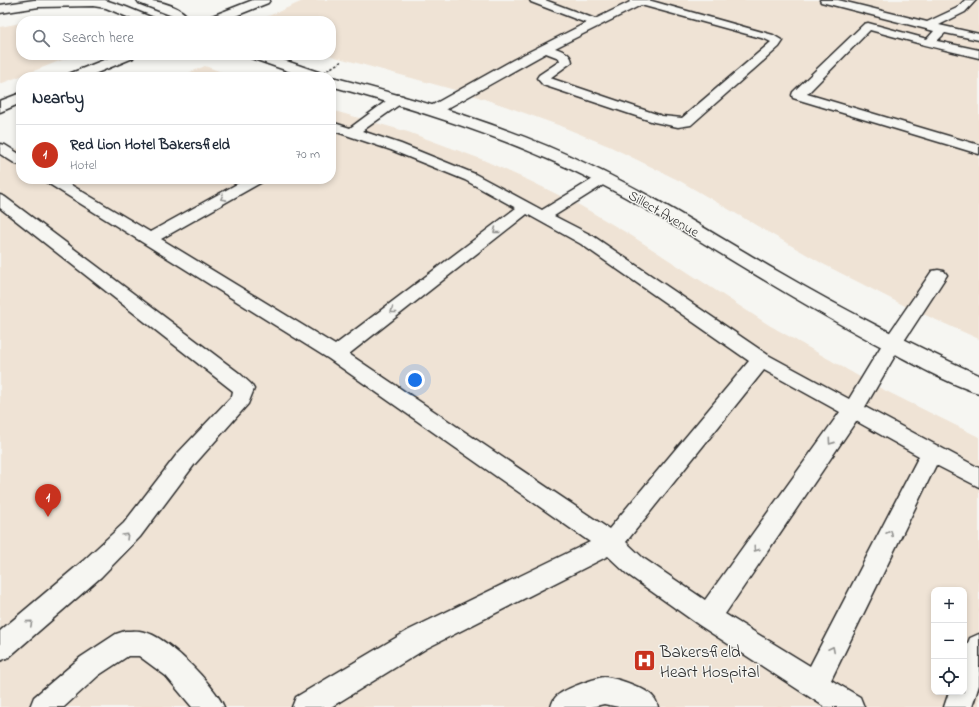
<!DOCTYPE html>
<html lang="en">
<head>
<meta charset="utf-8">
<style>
	:root { --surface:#fff; --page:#f6f6f7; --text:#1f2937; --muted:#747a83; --line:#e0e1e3; --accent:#c8321e }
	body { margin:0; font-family:"Indie Flower",sans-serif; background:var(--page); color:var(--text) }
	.controls { position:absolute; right:12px; bottom:12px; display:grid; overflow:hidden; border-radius:8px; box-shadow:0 2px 6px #0003 }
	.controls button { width:36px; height:36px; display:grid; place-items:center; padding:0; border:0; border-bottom:1px solid var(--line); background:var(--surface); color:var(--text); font:20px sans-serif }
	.you { position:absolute; left:415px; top:380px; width:14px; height:14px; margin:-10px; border:3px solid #fff; border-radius:50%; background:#1a73e8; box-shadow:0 0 0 6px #1a73e833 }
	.badge { display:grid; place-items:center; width:26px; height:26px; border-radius:50%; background:var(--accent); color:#fff; font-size:13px; font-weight:700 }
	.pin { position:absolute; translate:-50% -33px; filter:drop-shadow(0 1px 2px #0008) }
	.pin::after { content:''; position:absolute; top:21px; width:14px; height:12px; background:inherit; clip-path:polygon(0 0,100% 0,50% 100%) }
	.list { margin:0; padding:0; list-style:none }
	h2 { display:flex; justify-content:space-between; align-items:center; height:52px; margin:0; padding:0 16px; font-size:17px }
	h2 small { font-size:13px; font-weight:400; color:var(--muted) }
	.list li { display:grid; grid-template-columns:26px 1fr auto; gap:12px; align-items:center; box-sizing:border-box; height:60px; padding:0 16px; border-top:1px solid var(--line) }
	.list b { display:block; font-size:15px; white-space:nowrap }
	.list p { margin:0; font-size:13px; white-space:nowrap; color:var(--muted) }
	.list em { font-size:13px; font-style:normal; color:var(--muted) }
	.icon { flex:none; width:22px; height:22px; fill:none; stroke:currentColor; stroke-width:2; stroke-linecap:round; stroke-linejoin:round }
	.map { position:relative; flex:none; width:979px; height:707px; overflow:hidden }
	.search { position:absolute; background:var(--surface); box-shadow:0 2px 6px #0003; left:16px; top:16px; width:320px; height:44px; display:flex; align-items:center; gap:10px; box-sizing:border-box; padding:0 14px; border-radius:16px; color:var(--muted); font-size:15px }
	.panel { position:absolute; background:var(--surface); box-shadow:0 2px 6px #0003; left:16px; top:72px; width:320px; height:112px; border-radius:16px }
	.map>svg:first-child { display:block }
</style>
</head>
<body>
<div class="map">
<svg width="979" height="707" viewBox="0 0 979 707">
	<rect width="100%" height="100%" fill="#f6f6f2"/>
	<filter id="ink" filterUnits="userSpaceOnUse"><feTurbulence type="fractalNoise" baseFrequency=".025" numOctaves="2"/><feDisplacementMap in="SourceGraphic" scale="8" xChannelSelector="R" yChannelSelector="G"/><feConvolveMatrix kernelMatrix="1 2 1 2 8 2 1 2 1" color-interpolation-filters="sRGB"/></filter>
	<g filter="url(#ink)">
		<!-- built -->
		<g fill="#efe3d5" fill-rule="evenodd">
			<polygon points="305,0 979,0 979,339 905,306 823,264 680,181 611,147 558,125 505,106 466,93 328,55 331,55 331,21 260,21 262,19"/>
			<polygon points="21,23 21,55 75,55 0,84 0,27"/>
			<polygon points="205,66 235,77 179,77"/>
			<path d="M331,110L408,132L481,159L530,181L581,206L632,236L769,325L874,385L979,437V707H0V157L21,147V179H331ZM934,590H964V692H934Z"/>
		</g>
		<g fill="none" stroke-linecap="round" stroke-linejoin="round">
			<defs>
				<g id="service">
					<path d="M530,0H545L595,19L630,2L629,0H648L773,35L783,41L779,47L691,125L678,127L654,122L543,85L537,78L539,75L560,61L559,58L546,53L439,113H429L427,110L429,107L513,60L586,23L531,2ZM641,5L765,39L771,42L682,118L662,116L550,78L572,62C571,53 563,51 555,48Z"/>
					<polygon points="820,0 838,0 927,22 957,8 965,0 976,0 965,12 939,25 979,34 979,40 945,33 937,41 979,50 979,58 925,45 870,30 807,94 979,145 979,154 793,98 792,95 793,92 864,24 868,23 927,39 934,31 821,2"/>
					<path d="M398,95L403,96L404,99L403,102L362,131L401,144L475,174L542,210L598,176L603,175L608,176L610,179L608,182L554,216L593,236L768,355L849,399L886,338L932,271L938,270L944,271L947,275L900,347L865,407L979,468V487L936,465L831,680L860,697L864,707H825L699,625L627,574L608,556L427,648L331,707H292L296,697L409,630L590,542L329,359L46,182L44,179H61L150,232L246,179H264L262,182L161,239L335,345L516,208L465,180L391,150L331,130V122L350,128L393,96ZM527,214L581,244L749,361L609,529L349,354ZM764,370L840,412L705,600L643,558L626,542ZM856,421L919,456L810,666L725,614Z"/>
					<polygon points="0,144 5,145 21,155 21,165 16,164 0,154"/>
					<polygon points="0,195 5,197 239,373 251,384 254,389 248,404 194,465 140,537 101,577 9,657 0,661 0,631 83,561 124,523 178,453 232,396 233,391 0,208"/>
					<path d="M125,631C131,631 138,630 144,632C167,636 215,686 224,707H192L166,676L139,656H128L99,675L64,707H30L34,697L81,657L116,634Z"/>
					<polygon points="979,634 979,685 972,707 944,707 949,692 964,692 964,653 970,638"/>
					<path d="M604,677C617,678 647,688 654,698C656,700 657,704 658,707H619L604,704L591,707H551C552,704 553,700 555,698C562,689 593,679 604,677Z"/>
				</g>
				<g id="minor">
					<polygon points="249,55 269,55 324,74 326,77 305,77 251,58"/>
					<path d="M330,77L336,78C422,101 509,126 589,165C655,196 716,236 779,272C844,310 911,344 979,375V393C948,384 913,363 884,348C795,302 712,246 625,197C532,145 432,114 331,86V77Z"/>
				</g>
				<g id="secondary">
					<polygon points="253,0 270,0 268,3 223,21 206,21 207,18"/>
					<polygon points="116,55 135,55 133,58 87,77 67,77 69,74"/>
					<polygon points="21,93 21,103 0,112 0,101"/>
				</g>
				<g id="motorway">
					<polygon points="34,0 105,0 126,7 153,18 154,21 137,21 106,8 93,6 39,7 0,13 0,5"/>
					<path d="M137,0C156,0 180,4 191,21H178L175,17L139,3Z"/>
				</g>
			</defs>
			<!-- service casing -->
			<use href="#service" stroke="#2b2b2b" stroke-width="3"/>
			<!-- minor casing -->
			<use href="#minor" stroke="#2b2b2b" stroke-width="3"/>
			<!-- secondary casing -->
			<use href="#secondary" stroke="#2b2b2b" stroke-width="3"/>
			<!-- motorway casing -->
			<use href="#motorway" stroke="#2b2b2b" stroke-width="3"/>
			<!-- service -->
			<use href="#service" fill="#f6f6f2" fill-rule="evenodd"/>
			<!-- minor -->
			<use href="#minor" fill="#f6f6f2" fill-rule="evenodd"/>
			<!-- secondary -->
			<use href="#secondary" fill="#f6f6f2" fill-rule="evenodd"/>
			<!-- motorway -->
			<use href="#motorway" fill="#f6f6f2" fill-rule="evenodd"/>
			<!-- path-bridge -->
			<polyline stroke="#2b2b2b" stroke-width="1.5" stroke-dasharray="2.5 2" stroke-linecap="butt" points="316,77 342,61"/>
		</g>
		<!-- one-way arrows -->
		<defs><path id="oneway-chevron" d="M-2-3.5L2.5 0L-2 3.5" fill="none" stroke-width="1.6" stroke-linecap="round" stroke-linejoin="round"/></defs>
		<g stroke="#90908e">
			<use href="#oneway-chevron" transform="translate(223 198) rotate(151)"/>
			<use href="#oneway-chevron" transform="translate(496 231) rotate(142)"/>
			<use href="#oneway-chevron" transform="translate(393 311) rotate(142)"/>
			<use href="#oneway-chevron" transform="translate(831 442) rotate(125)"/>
			<use href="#oneway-chevron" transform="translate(890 533) rotate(-63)"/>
			<use href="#oneway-chevron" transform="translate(126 536) rotate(-45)"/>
			<use href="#oneway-chevron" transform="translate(756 549) rotate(125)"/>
			<use href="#oneway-chevron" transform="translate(30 623) rotate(-41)"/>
			<use href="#oneway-chevron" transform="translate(832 649) rotate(-63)"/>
		</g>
	</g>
	<!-- icons -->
	<defs>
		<symbol id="hospital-square" viewBox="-11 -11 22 22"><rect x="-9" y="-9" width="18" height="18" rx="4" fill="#c8321e" stroke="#f6f6f2"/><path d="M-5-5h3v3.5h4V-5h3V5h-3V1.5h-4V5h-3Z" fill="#fff"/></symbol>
	</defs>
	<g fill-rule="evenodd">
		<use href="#hospital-square" x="632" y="648" width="25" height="25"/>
	</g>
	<g text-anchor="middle" stroke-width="3" stroke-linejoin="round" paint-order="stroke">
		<!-- street labels -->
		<g font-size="14" fill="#2b2b2b" stroke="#f6f6f2">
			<text transform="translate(664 213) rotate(30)" y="5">Sillect Avenue</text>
		</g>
		<!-- near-poi labels -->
		<g font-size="17" fill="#2b2b2b" stroke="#f6f6f2" text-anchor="start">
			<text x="660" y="657">Bakersfield<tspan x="660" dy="20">Heart Hospital</tspan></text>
		</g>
	</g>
</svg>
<div class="controls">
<button>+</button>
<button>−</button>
<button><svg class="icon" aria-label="locate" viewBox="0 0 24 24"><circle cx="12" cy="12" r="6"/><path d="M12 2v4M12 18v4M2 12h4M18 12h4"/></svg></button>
</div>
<div class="you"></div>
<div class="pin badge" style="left:48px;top:517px">1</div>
<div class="search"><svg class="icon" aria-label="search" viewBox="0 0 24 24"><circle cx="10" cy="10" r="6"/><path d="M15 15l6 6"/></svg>Search here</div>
<section class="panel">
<h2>Nearby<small></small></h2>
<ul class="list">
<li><span class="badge">1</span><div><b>Red Lion Hotel Bakersfield</b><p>Hotel</p></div><em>70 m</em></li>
</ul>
</section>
</div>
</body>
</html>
